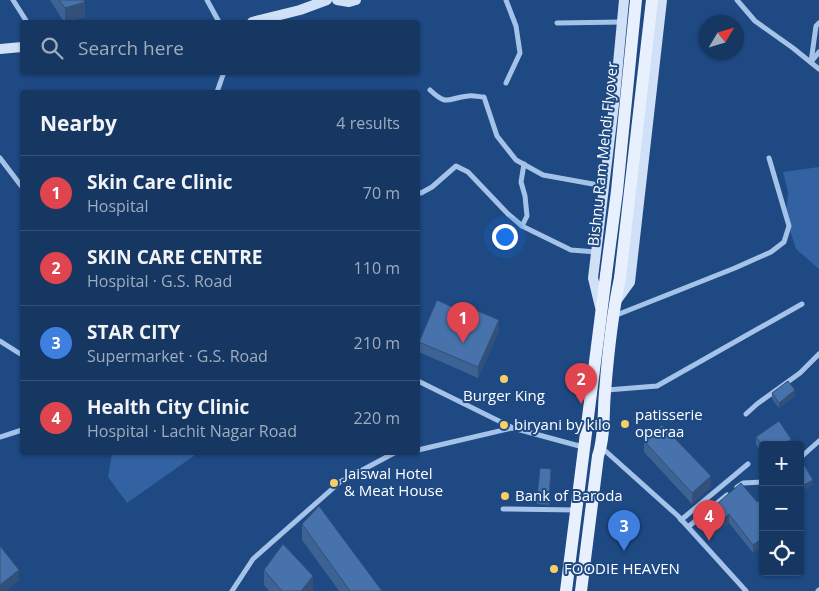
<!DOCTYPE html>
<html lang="en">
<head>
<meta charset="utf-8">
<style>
	:root { --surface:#163762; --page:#23426b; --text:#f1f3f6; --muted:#9eacbe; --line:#355177; --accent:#8c9099 }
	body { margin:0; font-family:"Open Sans",sans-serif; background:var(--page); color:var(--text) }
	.controls { position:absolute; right:15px; bottom:15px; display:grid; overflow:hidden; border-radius:5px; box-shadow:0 1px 4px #0004 }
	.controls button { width:45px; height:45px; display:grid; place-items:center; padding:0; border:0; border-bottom:1px solid var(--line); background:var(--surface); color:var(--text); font:25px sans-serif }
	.compass { position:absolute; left:699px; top:15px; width:45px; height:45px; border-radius:50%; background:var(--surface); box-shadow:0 1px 4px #0004; rotate:52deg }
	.you { position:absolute; left:504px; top:236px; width:18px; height:18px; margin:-12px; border:4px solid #fff; border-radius:50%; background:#1a73e8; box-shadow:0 0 0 8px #1a73e833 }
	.badge { display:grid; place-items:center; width:32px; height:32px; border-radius:50%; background:var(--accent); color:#fff; font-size:16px; font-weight:700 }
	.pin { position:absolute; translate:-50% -41px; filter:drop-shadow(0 1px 2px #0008) }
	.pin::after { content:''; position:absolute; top:26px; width:18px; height:15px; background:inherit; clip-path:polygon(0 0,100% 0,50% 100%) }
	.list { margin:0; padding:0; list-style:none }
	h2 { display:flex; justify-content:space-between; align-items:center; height:65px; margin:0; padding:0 20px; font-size:21px }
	h2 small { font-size:16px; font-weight:400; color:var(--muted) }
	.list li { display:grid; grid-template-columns:32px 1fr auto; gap:15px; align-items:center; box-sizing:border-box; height:75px; padding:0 20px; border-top:1px solid var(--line) }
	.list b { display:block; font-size:19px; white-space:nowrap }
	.list p { margin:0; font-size:16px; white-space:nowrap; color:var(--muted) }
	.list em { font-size:16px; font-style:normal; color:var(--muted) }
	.icon { flex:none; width:28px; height:28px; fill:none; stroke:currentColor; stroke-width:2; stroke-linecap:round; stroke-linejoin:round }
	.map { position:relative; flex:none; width:819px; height:591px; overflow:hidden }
	.search { position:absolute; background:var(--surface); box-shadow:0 1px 4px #0004; left:20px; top:20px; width:400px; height:55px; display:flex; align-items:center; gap:12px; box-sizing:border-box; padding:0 18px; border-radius:5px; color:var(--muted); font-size:19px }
	.panel { position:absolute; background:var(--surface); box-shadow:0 1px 4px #0004; left:20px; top:90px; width:400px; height:365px; border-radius:5px }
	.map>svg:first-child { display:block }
</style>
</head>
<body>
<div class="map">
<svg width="819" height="591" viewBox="0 0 819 591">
	<rect width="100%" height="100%" fill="#1e4983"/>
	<!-- green -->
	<g fill="#3262a1">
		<polygon points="819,167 819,269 796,249 786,217 788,192 783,172"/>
		<polygon points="112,453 112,452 198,453 127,503 108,477"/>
	</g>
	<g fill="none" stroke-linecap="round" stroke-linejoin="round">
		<!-- street -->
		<g stroke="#a5c3e9" stroke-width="5">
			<polyline points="13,0 27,22"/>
			<polyline points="207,0 219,22"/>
			<polyline points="506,0 516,26 520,53 506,83"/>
			<polyline points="737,0 755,21 793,48 819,69"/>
			<polyline points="557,23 622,22"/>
			<polyline points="811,62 816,26 819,23"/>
			<polyline points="811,62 819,52"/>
			<path d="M430,90C448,107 447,98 468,96C473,95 479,97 484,97L497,136L516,160L543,175L604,186"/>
			<polyline points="217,92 224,72"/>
			<polyline points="0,158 22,187"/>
			<polyline points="418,192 421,193 432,187 456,166 468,172 508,214 522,226 571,250 596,252"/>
			<polyline points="522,226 527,216 525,196 521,182 524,164"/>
			<polyline points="614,316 735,268 771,252 784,242 789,226 769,158"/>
			<polyline points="0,341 22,355"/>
			<polyline points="418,381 513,428 583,447"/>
			<polyline points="607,390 657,386 802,304"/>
			<polyline points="746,414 757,404 800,373 819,354"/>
			<polyline points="0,437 22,430"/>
			<polyline points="601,447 678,516 746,591"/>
			<polyline points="418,450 512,428"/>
			<polyline points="800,458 819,441"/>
			<polyline points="737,487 743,483 763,482"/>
			<polyline points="503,509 576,510"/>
			<polyline points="681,520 748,464"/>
			<polyline points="688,527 727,495"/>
			<polyline points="232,591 253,559 340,482 396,452"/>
			<polyline points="818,591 819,590"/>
		</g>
		<!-- secondary -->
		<g stroke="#d0e0f7" stroke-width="10">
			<polyline points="337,0 349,2 356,0"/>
			<polyline points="252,22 300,10 327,0"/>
			<polyline points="0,49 22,47"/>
			<polyline points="617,300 630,282 662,0"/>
			<polyline points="600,307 593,278 615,96 624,0"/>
		</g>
		<!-- primary -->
		<g stroke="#e8f0fe" stroke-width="12">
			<polyline points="566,591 606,275"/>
			<path d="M581,591L598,456C605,436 603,413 605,392C608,354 612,315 620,278"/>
		</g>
		<!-- primary-bridge -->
		<g stroke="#e8f0fe" stroke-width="12">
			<polyline points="606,275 617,191 636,0"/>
			<polyline points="620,278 652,0"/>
		</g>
	</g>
	<!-- wall -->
	<g fill="#3d6294">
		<polygon points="50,0 84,0 85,17 64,22"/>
		<polygon points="499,331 478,378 419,352 419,342"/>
		<polygon points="772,393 795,396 779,408 772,399"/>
		<polygon points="756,437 791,445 763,445 763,454 756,445"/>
		<polygon points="644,441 711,487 692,504 644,452"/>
		<polygon points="551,475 549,505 537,504 537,498"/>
		<polygon points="757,502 753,553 729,523 714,535 704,523 704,515"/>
		<polygon points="302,524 382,591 339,591 302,540"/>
		<polygon points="264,570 313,591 269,591 264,585"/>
	</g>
	<!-- shaded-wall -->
	<g fill="#325078">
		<polygon points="85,2 85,17 65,22 65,8"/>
		<polygon points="499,320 499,331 478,378 478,367"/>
		<polygon points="795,390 795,396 779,408 779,403"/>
		<polygon points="791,439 791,445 783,445"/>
		<polygon points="711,476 711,487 692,504 692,493"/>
		<polygon points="813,480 813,485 800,493 800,487"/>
		<polygon points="729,514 729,523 714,535 714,527"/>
		<polygon points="763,538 763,546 753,553 753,545"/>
		<polygon points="19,570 19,581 6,591 0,591 0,585"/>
		<polygon points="313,576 313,591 301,591"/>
	</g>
	<!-- building -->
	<g fill="#4772ac" stroke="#325078">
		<polygon points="59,0 84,0 85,2 65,8"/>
		<polygon points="437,300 456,309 459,303 499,320 478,367 419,342"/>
		<polygon points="788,381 795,390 779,403 772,393"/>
		<polygon points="779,421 791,439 783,445 763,445 763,446 756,437"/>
		<polygon points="662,425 711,476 692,493 644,441"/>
		<polygon points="804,465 813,480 800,487 800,467"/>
		<polygon points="540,468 551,469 549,499 537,498"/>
		<polygon points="741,483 757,502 763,498 763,538 753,545 729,514 714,527 704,515"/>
		<polygon points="319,506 382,591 350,591 302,524"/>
		<polygon points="283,544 313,576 301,591 282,591 264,570"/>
		<polygon points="0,546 19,570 0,585"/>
	</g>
	<!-- markers -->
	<g fill="#f8cf64" stroke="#1e4983" stroke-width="2">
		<circle cx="504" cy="379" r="5"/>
		<circle cx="625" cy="424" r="5"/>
		<circle cx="504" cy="425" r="5"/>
		<circle cx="334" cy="483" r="5"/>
		<circle cx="505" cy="496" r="5"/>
		<circle cx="554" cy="569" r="5"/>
	</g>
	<g text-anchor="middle" stroke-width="4" stroke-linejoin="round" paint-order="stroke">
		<!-- street labels -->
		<g font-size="15" fill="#fff" stroke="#1e4983">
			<text transform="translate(603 154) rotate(-84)" y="5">Bishnu Ram Mehdi Flyover</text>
		</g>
		<!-- poi labels -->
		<g font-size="15" fill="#fff" stroke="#1e4983" text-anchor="start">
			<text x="504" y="401" text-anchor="middle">Burger King</text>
			<text x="635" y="420">patisserie<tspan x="635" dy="17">operaa</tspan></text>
			<text x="514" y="430">biryani by kilo</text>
			<text x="344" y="479">Jaiswal Hotel<tspan x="344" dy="17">&amp; Meat House</tspan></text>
			<text x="515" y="501">Bank of Baroda</text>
			<text x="564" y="574">FOODIE HEAVEN</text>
		</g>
	</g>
</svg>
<div class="controls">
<button>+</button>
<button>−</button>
<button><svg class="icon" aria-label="locate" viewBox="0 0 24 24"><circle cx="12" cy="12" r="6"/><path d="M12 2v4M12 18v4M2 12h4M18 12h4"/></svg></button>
</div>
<svg class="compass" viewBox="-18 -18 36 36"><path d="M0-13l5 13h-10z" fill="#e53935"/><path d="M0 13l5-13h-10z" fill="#9eacbe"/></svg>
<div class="you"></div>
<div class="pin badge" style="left:463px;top:343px;background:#e0444e">1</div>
<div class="pin badge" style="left:581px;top:404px;background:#e0444e">2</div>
<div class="pin badge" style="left:624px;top:551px;background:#3f7fe0">3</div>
<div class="pin badge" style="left:709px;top:541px;background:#e0444e">4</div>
<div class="search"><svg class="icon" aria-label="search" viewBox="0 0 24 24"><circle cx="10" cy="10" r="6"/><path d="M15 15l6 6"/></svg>Search here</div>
<section class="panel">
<h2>Nearby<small>4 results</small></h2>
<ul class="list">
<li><span class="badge" style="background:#e0444e">1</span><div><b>Skin Care Clinic</b><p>Hospital</p></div><em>70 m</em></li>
<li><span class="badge" style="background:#e0444e">2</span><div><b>SKIN CARE CENTRE</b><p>Hospital · G.S. Road</p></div><em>110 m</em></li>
<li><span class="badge" style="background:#3f7fe0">3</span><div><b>STAR CITY</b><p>Supermarket · G.S. Road</p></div><em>210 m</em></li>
<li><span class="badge" style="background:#e0444e">4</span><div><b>Health City Clinic</b><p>Hospital · Lachit Nagar Road</p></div><em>220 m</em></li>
</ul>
</section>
</div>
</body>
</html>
